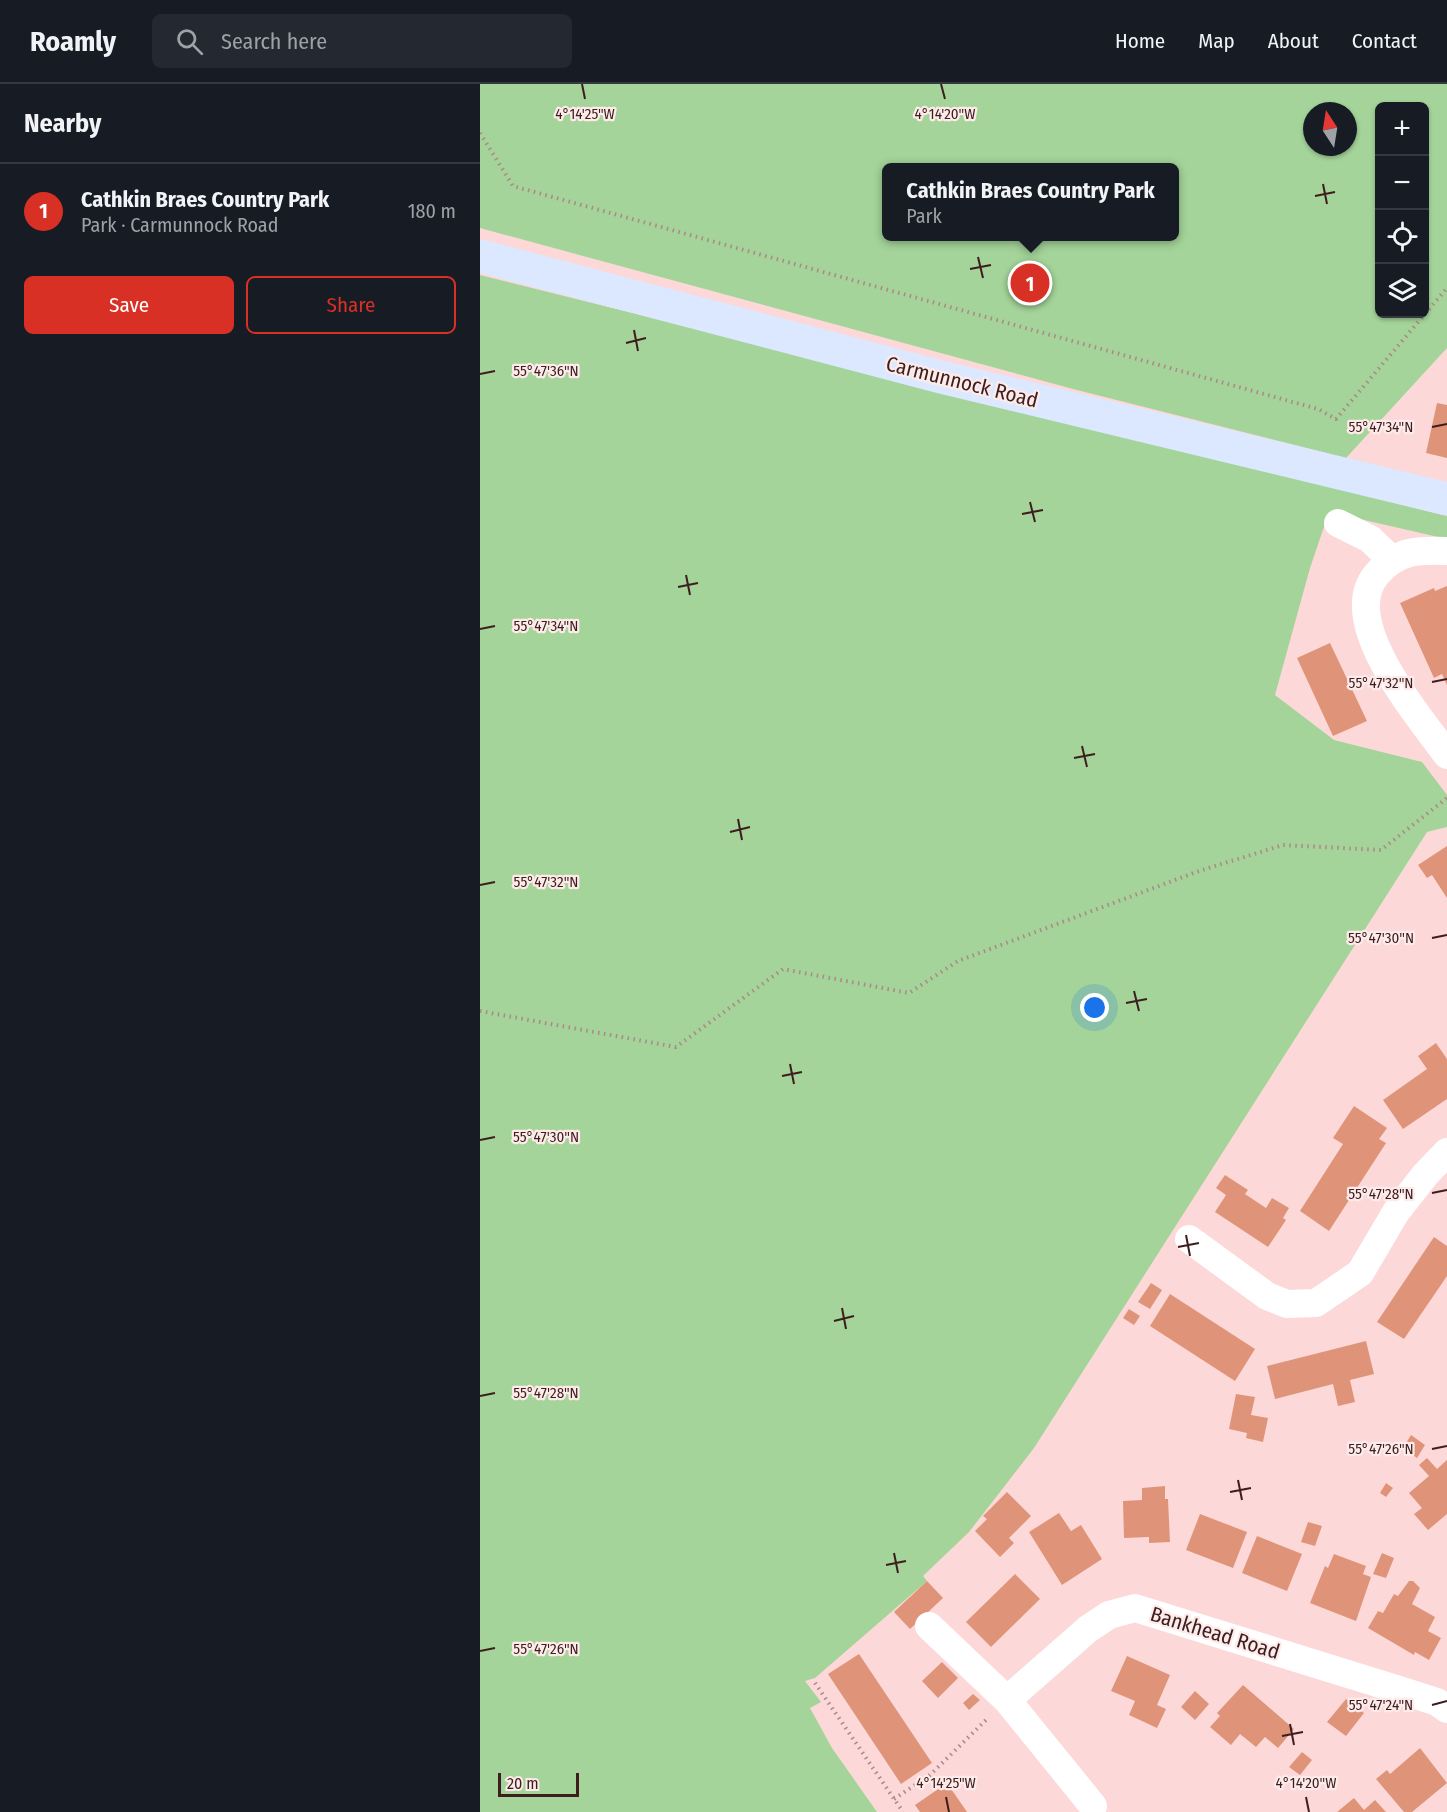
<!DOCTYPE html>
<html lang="en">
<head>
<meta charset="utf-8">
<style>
	:root { --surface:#171b24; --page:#242831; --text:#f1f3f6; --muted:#9ea1a6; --line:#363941; --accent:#d93025 }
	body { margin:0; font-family:"Fira Sans Condensed",sans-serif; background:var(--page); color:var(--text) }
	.controls { position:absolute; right:18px; top:18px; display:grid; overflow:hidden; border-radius:9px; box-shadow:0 2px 4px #0004 }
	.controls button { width:54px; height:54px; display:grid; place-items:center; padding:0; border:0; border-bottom:2px solid var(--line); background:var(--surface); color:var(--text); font:30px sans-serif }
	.compass { position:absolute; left:823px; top:18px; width:54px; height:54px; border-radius:50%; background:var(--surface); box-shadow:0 2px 4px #0004; rotate:348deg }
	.scale { position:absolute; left:18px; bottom:15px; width:81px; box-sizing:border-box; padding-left:6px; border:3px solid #3d1d1e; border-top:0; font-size:16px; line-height:21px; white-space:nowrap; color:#3d1d1e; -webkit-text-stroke:4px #fdebea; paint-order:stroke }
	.you { position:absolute; left:615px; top:924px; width:21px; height:21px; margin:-15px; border:4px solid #fff; border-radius:50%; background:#1a73e8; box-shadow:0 0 0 9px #1a73e833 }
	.badge { display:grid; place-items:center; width:39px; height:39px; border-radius:50%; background:var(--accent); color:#fff; font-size:20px; font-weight:700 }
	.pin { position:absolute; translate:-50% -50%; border:3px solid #fff; box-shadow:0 2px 6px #0006 }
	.popup { position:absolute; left:402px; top:79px; width:297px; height:78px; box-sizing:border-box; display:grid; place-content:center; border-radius:9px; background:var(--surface); filter:drop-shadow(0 2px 4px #0005); font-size:20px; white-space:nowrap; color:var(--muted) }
	.popup b { font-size:22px; color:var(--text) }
	.popup::after { content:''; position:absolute; left:50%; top:100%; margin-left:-12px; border:12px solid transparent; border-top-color:var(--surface) }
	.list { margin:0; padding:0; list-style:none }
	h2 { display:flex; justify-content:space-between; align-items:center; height:78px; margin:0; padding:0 24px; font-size:26px }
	h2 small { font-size:20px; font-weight:400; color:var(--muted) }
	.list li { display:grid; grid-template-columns:39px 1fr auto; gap:18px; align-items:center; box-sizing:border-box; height:96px; padding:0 24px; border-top:2px solid var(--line) }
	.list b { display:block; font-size:22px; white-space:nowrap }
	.list p { margin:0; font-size:20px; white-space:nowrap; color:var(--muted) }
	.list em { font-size:20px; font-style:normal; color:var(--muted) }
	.actions { display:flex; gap:12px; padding:18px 24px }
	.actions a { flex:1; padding:14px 0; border:2px solid var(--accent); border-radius:9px; text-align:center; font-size:21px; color:var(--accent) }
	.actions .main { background:var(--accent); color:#fff }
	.icon { flex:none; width:33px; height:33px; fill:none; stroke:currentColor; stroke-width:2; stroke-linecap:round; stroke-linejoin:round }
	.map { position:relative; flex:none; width:967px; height:1728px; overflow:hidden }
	header { display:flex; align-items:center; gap:36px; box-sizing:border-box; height:84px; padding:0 30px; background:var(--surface); border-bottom:2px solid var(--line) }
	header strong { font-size:28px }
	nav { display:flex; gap:33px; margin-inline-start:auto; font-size:21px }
	.search { width:420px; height:54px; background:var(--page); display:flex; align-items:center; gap:15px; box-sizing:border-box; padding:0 21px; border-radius:9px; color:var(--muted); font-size:22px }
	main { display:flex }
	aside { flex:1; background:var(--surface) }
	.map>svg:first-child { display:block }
</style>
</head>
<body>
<header>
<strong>Roamly</strong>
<div class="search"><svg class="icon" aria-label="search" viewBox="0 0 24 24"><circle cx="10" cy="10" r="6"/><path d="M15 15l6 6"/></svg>Search here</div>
<nav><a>Home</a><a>Map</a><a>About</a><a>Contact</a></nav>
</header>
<main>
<aside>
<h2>Nearby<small></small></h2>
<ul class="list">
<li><span class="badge">1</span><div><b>Cathkin Braes Country Park</b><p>Park · Carmunnock Road</p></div><em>180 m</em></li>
</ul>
<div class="actions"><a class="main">Save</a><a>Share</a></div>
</aside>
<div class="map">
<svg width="967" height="1728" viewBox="0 0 967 1728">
	<rect width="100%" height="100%" fill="#fcd9d8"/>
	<!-- green -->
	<g fill="#a4d499" fill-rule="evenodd">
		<path d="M0,0H967V264L866,374L593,305L0,144ZM900,22H944V230H900ZM832,27H868V63H832ZM406,83H694V152H406Z"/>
		<polygon points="0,191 967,432 967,455 849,428 830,484 795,611 854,656 942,678 967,711 967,743 947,748 554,1364 489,1448 443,1492 447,1497 335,1594 325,1597 341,1618 330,1624 352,1664 397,1728 0,1728"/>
	</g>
	<!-- building -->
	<g fill="#df9479">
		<polygon points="957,319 967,321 967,374 946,369"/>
		<polygon points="967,502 967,601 962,590 954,594 920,519 954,504 955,507"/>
		<polygon points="850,559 887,637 853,652 817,574"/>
		<polygon points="967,762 967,814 952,791 947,794 938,781"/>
		<polygon points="956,959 967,975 967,1015 923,1045 903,1016 947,985 938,972"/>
		<polygon points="874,1022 907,1044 899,1055 906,1059 849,1147 820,1127 863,1060 853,1054"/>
		<polygon points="745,1091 768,1106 765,1110 786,1124 792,1114 809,1124 803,1134 806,1136 788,1163 735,1128 746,1111 736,1104"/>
		<polygon points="954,1153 967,1162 967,1192 924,1255 897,1238"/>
		<polygon points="671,1199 682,1206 670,1225 658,1218"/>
		<polygon points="690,1210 775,1265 755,1297 670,1242"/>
		<polygon points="649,1225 660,1232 654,1241 643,1234"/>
		<polygon points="886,1257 894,1290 870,1296 875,1318 858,1322 853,1300 795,1315 787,1282"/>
		<polygon points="756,1310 775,1313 771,1331 788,1334 783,1358 766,1354 767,1349 749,1345"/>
		<polygon points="931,1351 945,1361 937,1374 923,1364"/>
		<polygon points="947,1374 957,1385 967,1376 967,1430 948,1446 934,1430 942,1424 929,1409 949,1392 939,1381"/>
		<polygon points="906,1399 913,1404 906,1413 900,1409"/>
		<polygon points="685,1402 685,1415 688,1415 690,1458 669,1459 669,1453 644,1454 643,1417 662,1416 662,1404"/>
		<polygon points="527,1408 551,1432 529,1454 534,1459 520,1473 495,1447 507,1435 503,1432"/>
		<polygon points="579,1429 591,1447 601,1441 622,1475 582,1501 549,1448"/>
		<polygon points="720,1430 767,1448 753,1484 706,1466"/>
		<polygon points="828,1438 842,1442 835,1462 821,1458"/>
		<polygon points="777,1452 822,1470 807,1507 762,1489"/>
		<polygon points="902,1469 914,1474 906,1494 893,1490"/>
		<polygon points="854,1470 886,1482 883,1490 891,1493 876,1537 830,1519 845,1482 848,1484"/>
		<polygon points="535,1490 560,1515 511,1563 486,1538"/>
		<polygon points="447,1497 463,1514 430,1545 414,1528"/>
		<polygon points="929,1497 933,1497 940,1504 932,1520 955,1533 948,1547 961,1554 949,1576 935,1568 934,1571 888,1544 898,1527 903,1529 914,1510 918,1512"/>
		<polygon points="379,1570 452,1679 421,1700 348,1590"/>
		<polygon points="647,1572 690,1591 677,1621 686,1625 677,1644 649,1631 655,1617 631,1607"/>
		<polygon points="462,1578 478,1594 458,1614 442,1597"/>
		<polygon points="763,1601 814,1645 798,1664 785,1653 776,1663 760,1650 751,1661 730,1643 740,1632 737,1629"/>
		<polygon points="715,1607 729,1620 715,1636 701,1623"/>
		<polygon points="493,1610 500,1616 489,1626 483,1619"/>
		<polygon points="866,1615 884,1629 866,1652 847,1638"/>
		<polygon points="940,1664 967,1699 932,1728 924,1728 896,1695 907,1686 910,1690"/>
		<polygon points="822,1668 832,1676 820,1691 809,1683"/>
		<polygon points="467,1699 487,1728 440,1728 435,1721"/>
		<polygon points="874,1714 884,1726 895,1716 906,1728 857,1728"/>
	</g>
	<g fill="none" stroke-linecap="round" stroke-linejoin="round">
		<!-- path -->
		<g stroke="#aa8988" stroke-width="4" stroke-dasharray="1.5 4.5" stroke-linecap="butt">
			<polyline points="0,49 33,102 838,325 856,335 967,204"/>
			<polyline points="0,927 196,963 303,885 429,909 478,877 719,787 803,761 901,766 967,714"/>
			<polyline points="335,1599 423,1728"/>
			<polyline points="414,1715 450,1691 507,1635"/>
		</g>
		<!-- street -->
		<g stroke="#fff" stroke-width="28">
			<polyline points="858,439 890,455 910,474"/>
			<path d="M967,467C937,466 918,466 897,490C856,537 940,633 967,671"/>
			<polyline points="709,1155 787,1212 807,1220 836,1219 880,1189 916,1128 945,1091 967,1068"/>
			<polyline points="449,1542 527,1616 613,1722"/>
			<polyline points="527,1616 608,1545 629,1531 655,1524 926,1608 957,1618 967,1625"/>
		</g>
		<!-- secondary -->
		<polyline stroke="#dbe8ff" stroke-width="33" points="0,172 461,293 967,415"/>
	</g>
	<!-- ticks -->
	<path fill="none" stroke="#3d1d1e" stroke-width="2" d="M102,0L105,15M461,0L465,15M843,100L847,120M835,112L855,108M498,173L503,194M490,185L511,181M154,246L158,267M146,259L166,254M0,290L15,287M952,343L967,340M550,418L555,438M542,430L563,426M206,491L210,511M198,503L218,499M0,545L15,542M952,598L967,595M602,662L607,683M594,674L615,670M258,735L262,756M250,748L270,743M0,801L15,798M952,854L967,851M654,907L659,927M646,919L667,915M310,980L314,1000M302,992L322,988M0,1056L15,1053M952,1109L967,1106M706,1151L710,1172M698,1163L719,1159M362,1224L366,1245M354,1237L374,1232M0,1312L15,1309M952,1365L967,1362M758,1396L762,1416M750,1408L771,1404M414,1469L418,1489M406,1481L426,1477M0,1567L15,1564M952,1621L967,1617M810,1640L814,1661M802,1652L823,1648M466,1713L469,1728M826,1713L829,1728"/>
	<g text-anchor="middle" stroke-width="4.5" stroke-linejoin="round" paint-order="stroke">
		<!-- street labels -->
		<g font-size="21" fill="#3d1d1e" stroke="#fdebea">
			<text transform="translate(482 298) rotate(14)" y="7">Carmunnock Road</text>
			<text transform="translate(735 1549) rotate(17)" y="7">Bankhead Road</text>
		</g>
	</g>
	<g font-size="15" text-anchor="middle" fill="#3d1d1e" stroke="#fdebea" stroke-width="4.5" stroke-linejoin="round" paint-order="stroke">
		<text x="105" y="35">4°14'25"W</text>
		<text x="465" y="35">4°14'20"W</text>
		<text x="66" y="292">55°47'36"N</text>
		<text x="901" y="348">55°47'34"N</text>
		<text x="66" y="547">55°47'34"N</text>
		<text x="901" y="604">55°47'32"N</text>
		<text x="66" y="803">55°47'32"N</text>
		<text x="901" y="859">55°47'30"N</text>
		<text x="66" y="1058">55°47'30"N</text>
		<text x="901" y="1115">55°47'28"N</text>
		<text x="66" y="1314">55°47'28"N</text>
		<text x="901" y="1370">55°47'26"N</text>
		<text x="66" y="1570">55°47'26"N</text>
		<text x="901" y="1626">55°47'24"N</text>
		<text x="466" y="1704">4°14'25"W</text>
		<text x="826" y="1704">4°14'20"W</text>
	</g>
</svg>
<div class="controls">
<button>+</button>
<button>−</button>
<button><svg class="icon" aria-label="locate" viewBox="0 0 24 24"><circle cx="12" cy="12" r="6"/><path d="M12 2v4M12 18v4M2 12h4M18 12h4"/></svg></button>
<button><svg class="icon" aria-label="layers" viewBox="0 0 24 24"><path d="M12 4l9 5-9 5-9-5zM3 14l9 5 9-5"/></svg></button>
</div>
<svg class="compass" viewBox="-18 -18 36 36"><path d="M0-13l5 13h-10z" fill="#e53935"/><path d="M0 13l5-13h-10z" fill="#9ea1a6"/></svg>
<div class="scale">20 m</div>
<div class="you"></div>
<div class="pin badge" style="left:550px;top:199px">1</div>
<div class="popup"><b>Cathkin Braes Country Park</b>Park</div>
</div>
</main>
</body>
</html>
